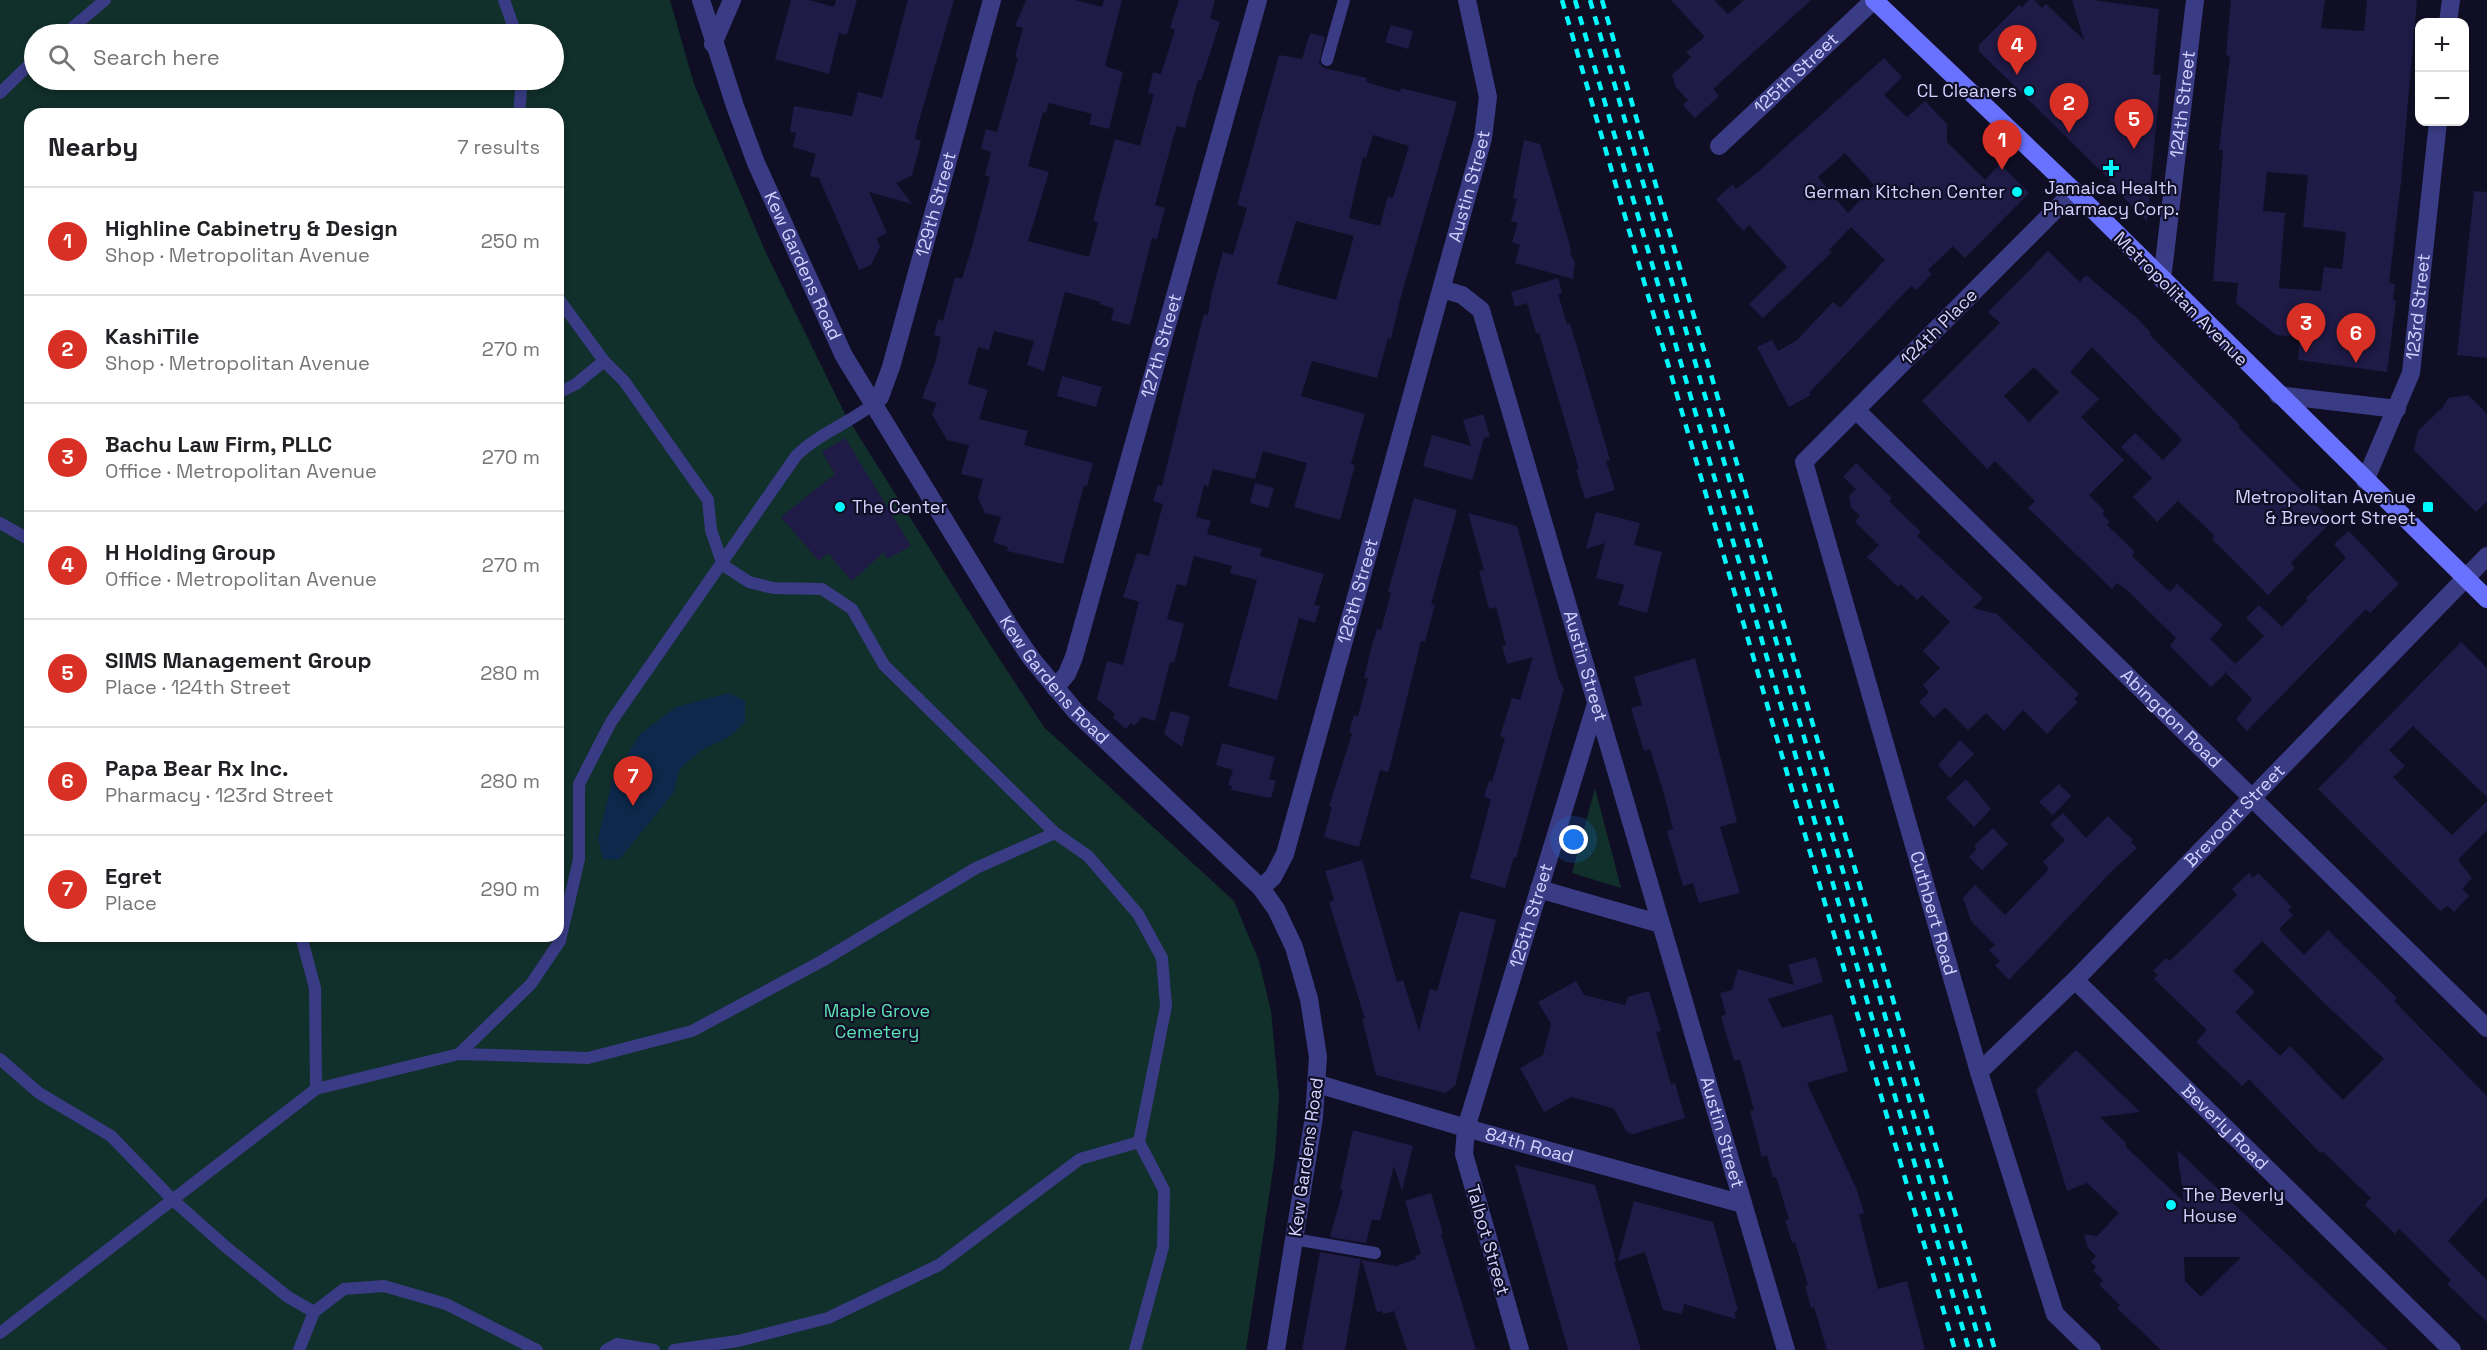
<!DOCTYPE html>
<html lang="en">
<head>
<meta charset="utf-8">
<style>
	:root { --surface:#fff; --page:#f6f6f6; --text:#202124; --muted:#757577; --line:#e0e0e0; --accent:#d93025 }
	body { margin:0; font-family:"Space Grotesk",sans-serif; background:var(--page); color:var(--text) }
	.controls { position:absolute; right:18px; top:18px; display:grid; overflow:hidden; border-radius:12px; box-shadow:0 3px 9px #0003 }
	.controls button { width:54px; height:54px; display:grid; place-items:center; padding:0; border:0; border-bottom:2px solid var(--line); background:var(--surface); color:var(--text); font:30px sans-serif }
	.you { position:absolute; left:1574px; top:840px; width:21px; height:21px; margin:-15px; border:4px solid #fff; border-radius:50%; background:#1a73e8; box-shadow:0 0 0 9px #1a73e833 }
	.badge { display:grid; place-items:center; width:39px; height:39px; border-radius:50%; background:var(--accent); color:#fff; font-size:20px; font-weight:700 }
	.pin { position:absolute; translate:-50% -50px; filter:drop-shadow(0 2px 3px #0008) }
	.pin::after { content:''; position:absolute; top:32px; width:21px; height:18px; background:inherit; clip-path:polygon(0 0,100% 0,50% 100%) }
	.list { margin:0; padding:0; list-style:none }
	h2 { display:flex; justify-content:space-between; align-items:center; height:78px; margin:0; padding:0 24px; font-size:26px }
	h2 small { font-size:20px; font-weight:400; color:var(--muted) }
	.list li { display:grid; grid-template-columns:39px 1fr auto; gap:18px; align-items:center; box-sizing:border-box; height:108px; padding:0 24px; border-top:2px solid var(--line) }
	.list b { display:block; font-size:22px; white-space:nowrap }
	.list p { margin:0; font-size:20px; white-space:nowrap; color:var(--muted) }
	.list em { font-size:20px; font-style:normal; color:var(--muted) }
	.icon { flex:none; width:33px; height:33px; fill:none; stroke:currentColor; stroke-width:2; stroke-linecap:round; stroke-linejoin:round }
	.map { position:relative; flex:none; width:2487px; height:1350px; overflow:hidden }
	.search { position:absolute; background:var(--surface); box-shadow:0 3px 9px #0003; left:24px; top:24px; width:540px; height:66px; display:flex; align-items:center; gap:15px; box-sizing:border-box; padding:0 21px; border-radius:33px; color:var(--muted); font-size:22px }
	.panel { position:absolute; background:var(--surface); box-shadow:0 3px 9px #0003; left:24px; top:108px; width:540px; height:834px; border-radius:18px }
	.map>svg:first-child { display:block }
</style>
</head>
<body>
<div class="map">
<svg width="2487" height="1350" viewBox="0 0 2487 1350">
	<rect width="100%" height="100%" fill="#100e25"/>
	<!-- green -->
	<g fill="#112f2b" fill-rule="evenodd">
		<path d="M0,0H670L694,84L766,253L845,414L980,629L1044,727L1234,901L1259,961L1271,1011L1279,1096L1275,1156L1246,1350H0ZM34,34H554V80H34ZM30,114H558V936H30Z"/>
		<polygon points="1595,788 1621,888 1572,873"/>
	</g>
	<!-- water -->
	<polygon fill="#0c294b" points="729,693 745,701 745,722 729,737 700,751 679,770 674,792 619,860 603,859 598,838 613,778 640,734 676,707"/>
	<!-- building -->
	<g fill="#1f1a46" fill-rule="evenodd">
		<polygon points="791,0 809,0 834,7 836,0 857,0 847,35 839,33 829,74 775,59"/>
		<polygon points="908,0 954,0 917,128 915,139 921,141 912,175 896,183 912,204 869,192 887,233 877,238 880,247 871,265 859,270 819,178 810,176 816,154 793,147 796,133 790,132 794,106 852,116 858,92 882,98"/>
		<polygon points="1026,0 1075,0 1102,7 1104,0 1122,0 1105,66 1123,72 1109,129 1089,124 1092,114 1049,103 1046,113 1043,112 1028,166 1049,172 1028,241 1089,257 1098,223 1093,221 1115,139 1140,146 1154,94 1148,93 1153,72 1161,74 1175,30 1170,28 1179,0 1215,0 1210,18 1220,22 1201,81 1198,80 1185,128 1177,126 1172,142 1155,205 1165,208 1157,239 1152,238 1130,325 1111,320 1114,309 1100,304 1101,302 1065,292 1044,371 1027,365 1034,341 994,331 989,350 978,347 968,384 988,390 979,419 1028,431 1024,445 1093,463 1087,486 1084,485 1063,564 1007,551 1008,547 993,542 1001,517 985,513 978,498 983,479 961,474 969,445 947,440 932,414 937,403 922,398 935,363 941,337 934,335 938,319 943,321 955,277 962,279 973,243 990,177 985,175 991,152 981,149 986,129 997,132 1018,58 1015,57 1023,28 1015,26"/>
		<polygon points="1671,0 1714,0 1728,14 1744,0 1811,0 1713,89 1719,96 1695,118 1683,105 1688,100 1676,87 1672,75 1691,57 1686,52 1705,37"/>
		<polygon points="2029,0 2034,0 2042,8 2046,4 2084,40 2072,0 2093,0 2159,9 2153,74 2161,75 2147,221 2109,183 2111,181 1979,51 1979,45 2019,5 2022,7"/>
		<path d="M2231,0H2325L2321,28L2364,31L2367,0H2417L2401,182L2389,283L2395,284L2393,300L2396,301L2387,372L2298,360L2300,337L2276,335L2236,303L2238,283L2213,281L2223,150H2219L2230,56L2226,55ZM2267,172L2308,175L2303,227L2346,232L2342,269L2324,267L2321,291L2279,288L2285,213L2263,211Z"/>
		<polygon points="1391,25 1413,31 1408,49 1385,42"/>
		<path d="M1310,33L1325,37L1319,63L1324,68L1367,78L1366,82L1400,92L1401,88L1457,102L1449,131L1400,300L1391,339L1388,338L1377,378L1312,361L1301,396L1365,414L1351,464L1355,465L1340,520L1294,507L1307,463L1263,451L1255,479L1213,469L1208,487L1204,485L1196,517L1211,521L1207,534L1262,549L1260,556L1324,574L1314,605L1320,606L1315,623L1299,618L1277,700L1228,686L1257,580L1230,573L1232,566L1194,556L1186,586L1177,584L1167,619L1184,624L1174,663L1170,662L1155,721L1142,717L1134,726L1131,723L1126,729L1113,718L1115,714L1097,699L1107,661L1123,665L1139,602L1123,597L1137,553L1149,556L1163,504L1153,501L1158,485L1162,486L1199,333L1204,314L1208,315L1211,296L1223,252L1233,255L1247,208L1237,205L1279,55L1302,59ZM1373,135L1409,146L1393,198L1388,196L1380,226L1349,218L1363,157L1366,158ZM1296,221L1354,236L1336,300L1277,284Z"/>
		<path d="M1884,58L1902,77L1884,95L1907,117L1925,101L1947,124V142L1985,180L2000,164L2029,193L1965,258L1953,246L1928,270L1932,274L1916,290L1911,286L1809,393L1811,395L1789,407L1757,347L1772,340L1778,351L1796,341L1833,302L1840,308L1885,260L1851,227L1829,250L1832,252L1763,318L1749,304L1787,267L1749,225L1743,231L1716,199L1733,184L1736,189L1759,171ZM1845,153L1874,185L1848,213L1818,177Z"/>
		<polygon points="1524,140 1540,144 1571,249 1570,253 1575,262 1573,279 1515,263 1520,245 1512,242 1518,223 1511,221 1517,199 1513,198"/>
		<polygon points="2474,191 2487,192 2487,358 2457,355"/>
		<path d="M2048,251L2080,282L2086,275L2137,318L2151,333L2150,335L2240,425L2238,427L2332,521L2291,563L2295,568L2268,595L2212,539L2215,536L2178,501L2157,522L2133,497L2152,478L2121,447L2135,433L2163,460L2182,440L2092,347L2070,372L2099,399L2081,417L2124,460L2089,495L2105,511L2102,514L2110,522L2107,525L2135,552L2132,556L2170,592L2177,584L2223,625L2210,639L2235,664L2211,687L2170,646L2176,638L2128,591L2117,583L2112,589L2028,508L2035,501L1995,461L1987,469L1922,401L2000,323L1988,312ZM2034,367L2059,392L2029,422L2004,396Z"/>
		<polygon points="1558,278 1562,293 1558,294 1567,324 1570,323 1610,460 1606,461 1615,490 1585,499 1576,469 1579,469 1539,333 1536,333 1527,303 1515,307 1511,292"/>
		<polygon points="1062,376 1102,387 1096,407 1057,396"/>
		<polygon points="2468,395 2487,414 2487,501 2476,512 2414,450 2418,431 2443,407 2448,398"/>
		<polygon points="1483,414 1490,436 1484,438 1472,480 1423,466 1432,435 1471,446 1463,420"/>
		<polygon points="845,438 911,546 887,559 884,552 852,581 828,553 819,561 781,517 835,474 822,452"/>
		<polygon points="1856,463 1892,498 1889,501 1921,532 1917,536 1983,598 1973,608 1997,614 2079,694 2074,699 2078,702 2047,734 2023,710 2004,731 1986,713 1968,730 1945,707 1934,718 1919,702 1929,692 1923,685 1940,668 1923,651 1950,622 1922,595 1917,600 1901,584 1898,587 1867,557 1879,545 1855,522 1860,516 1851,507 1849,496 1856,489 1843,477"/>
		<polygon points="1255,483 1274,488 1268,508 1250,503"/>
		<polygon points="1414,498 1457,510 1431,604 1435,605 1425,642 1421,641 1391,762 1388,772 1380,770 1359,847 1324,837 1332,807 1329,806 1352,734 1349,732 1354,715 1358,716 1368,678 1364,678 1371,649 1377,629 1381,630 1391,593 1388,592"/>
		<polygon points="1596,512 1640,523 1634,545 1662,552 1647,613 1618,605 1624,585 1596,578 1605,543 1586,549"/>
		<polygon points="1468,513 1517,526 1559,680 1564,689 1516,858 1514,857 1505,888 1470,878 1491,799 1484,797 1489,781 1492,782 1505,738 1500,736 1512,698 1520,700 1533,657 1507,664 1502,646 1506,645 1496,607 1489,609 1479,571 1484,570"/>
		<polygon points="2349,531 2399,584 2370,613 2366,609 2247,731 2236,719 2252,699 2226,673 2264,636 2246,618 2259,605 2282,627 2308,600 2306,598 2346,558 2334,544"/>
		<polygon points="2461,642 2487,668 2487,797 2413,726 2389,750 2405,766 2393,777 2452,835 2487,801 2487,830 2458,860 2472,878 2462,889 2469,896 2454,912 2448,906 2440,911 2318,789"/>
		<polygon points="1695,658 1737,822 1720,827 1740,893 1699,903 1693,883 1683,886 1667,831 1673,829 1664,794 1650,749 1644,751 1631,708 1642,705 1634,677"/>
		<polygon points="1171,711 1190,716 1182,747 1164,734"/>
		<polygon points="1960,740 1974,754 1950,778 1938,765"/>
		<polygon points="1222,743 1275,757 1269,779 1276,781 1271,798 1231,790 1232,786 1228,785 1233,770 1216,765"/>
		<polygon points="1966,779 1991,809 1974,827 1946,798"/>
		<polygon points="2059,784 2071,796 2053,815 2039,802"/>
		<polygon points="2063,813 2086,838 2108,816 2133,840 2131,842 2137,848 2114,869 2009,980 1995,965 2000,961 1989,950 1995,945 1971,921 1963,898 1975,885 2005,915 2049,869 2043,862 2065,840 2050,824"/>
		<polygon points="1993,828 2008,844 1982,870 1969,857 1977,849 1974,846"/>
		<polygon points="1362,860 1397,982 1403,980 1419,1031 1430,989 1437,991 1460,911 1496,920 1455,1086 1445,1093 1376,1075 1362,1018 1365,1019 1329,902 1334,900 1325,871"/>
		<path d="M2249,873L2253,878L2258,873L2292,907L2288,910L2293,915L2279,929L2304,955L2328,930L2397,998L2394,1001L2487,1096V1197L2448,1241L2487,1280V1322L2447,1284L2451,1280L2399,1229L2395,1234L2365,1205L2371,1198L2322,1151L2320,1153L2249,1079L2242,1086L2196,1042L2207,1030L2154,979L2158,975L2153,971L2166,958L2170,961L2237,895L2232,889ZM2262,941L2319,998L2384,1059L2343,1100L2290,1046L2280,1056L2235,1012L2255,992L2233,971Z"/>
		<polygon points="1816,957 1823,982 1768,999 1782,1028 1832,1014 1848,1071 1807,1083 1857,1190 1864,1213 1859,1215 1878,1289 1907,1281 1925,1350 1827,1350 1814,1307 1811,1308 1805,1285 1808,1285 1795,1242 1792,1243 1785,1220 1789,1219 1776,1177 1773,1178 1767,1155 1762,1157 1750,1111 1754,1110 1740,1060 1734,1061 1721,1016 1726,1014 1720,993 1732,990 1738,969 1794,985 1788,965"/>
		<polygon points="1576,981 1584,995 1625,1005 1628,997 1649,991 1661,1031 1656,1032 1671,1084 1675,1083 1685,1118 1633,1134 1627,1132 1614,1109 1605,1106 1571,1097 1544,1112 1520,1068 1543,1055 1551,1024 1538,1002"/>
		<path d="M2076,1050L2140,1112L2100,1117L2126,1143V1147L2184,1202L2177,1150L2388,1350H2161L2117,1308L2120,1305L2099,1285L2103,1280L2093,1271L2096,1267L2091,1262L2096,1256L2088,1248L2084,1234L2097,1236L2119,1213L2087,1183L2067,1191L2036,1090ZM2184,1257H2241L2201,1297L2185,1281Z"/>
		<polygon points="1353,1130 1413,1146 1402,1191 1394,1166 1380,1221 1372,1219 1366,1243 1330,1237 1343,1190 1340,1189"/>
		<polygon points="1515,1165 1595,1185 1616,1261 1614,1262 1641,1350 1568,1350"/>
		<polygon points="1431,1193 1443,1233 1441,1234 1476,1350 1407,1350 1394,1311 1383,1314 1382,1311 1377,1312 1362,1260 1396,1266 1416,1259 1415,1256 1421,1254 1405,1201"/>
		<polygon points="1634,1201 1713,1222 1738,1310 1734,1312 1736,1319 1684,1304 1682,1314 1663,1310 1645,1252 1618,1261"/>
		<polygon points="1320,1252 1361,1259 1345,1350 1302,1350"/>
	</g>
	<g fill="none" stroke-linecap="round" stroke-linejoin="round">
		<!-- lane -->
		<g stroke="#393c84" stroke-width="12">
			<polyline points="504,0 516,34"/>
			<polyline points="65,34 105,0"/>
			<polyline points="1327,60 1344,0"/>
			<polyline points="0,93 34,60"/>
			<polyline points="519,114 522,80"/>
			<polyline points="558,393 576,384 604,361"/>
			<polyline points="0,523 30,540"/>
			<polyline points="1055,833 1088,856 1138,914 1162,958 1166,1006 1139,1142 1164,1190 1163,1247 1135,1350"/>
			<polyline points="301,936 315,988 316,1089"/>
			<path d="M459,1054L531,984L560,941L579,859V784L611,722L796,456C818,434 847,424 872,405"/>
			<polyline points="0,1059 39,1093 111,1136 173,1200 226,1247 288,1297 314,1312 344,1289 384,1286 446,1304 537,1350"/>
			<polyline points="1294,1239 1375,1253"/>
			<polyline points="0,1333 316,1089 459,1054 588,1058 692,1031 822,961 976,868 1055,833 884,665 852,609 822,589 773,588 749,582 723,565 711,530 708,500 624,381 604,361 558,298"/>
			<polyline points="299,1350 314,1312"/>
			<polyline points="606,1350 617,1344 654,1350"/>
			<polyline points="674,1350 738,1341 828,1318 939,1265 1080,1159 1139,1142"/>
		</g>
		<!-- street -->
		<g stroke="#393c84" stroke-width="18">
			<path id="s1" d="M701,0L735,106L756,163L844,356L1008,624L1031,658L1076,712L1261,888L1276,909L1294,947L1309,999L1318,1057L1314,1117L1276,1350"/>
			<polyline points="2448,22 2451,0"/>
			<polyline points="713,44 732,0"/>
			<path id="s2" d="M1719,146L1874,0"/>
			<path id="s3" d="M2074,191L1804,462L1979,1072L2055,1314L2092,1350"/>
			<path id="s4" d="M2162,280L2195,0"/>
			<path id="s5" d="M1442,289L1462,295L1481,310L1786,1350"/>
			<polyline points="2278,395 2397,409"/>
			<path id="s6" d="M872,405L880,397L891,367L992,0"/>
			<path id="s7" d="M1856,410L2487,1028"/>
			<path id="s8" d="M2365,481L2411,373L2438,122"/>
			<path id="s9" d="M1055,688L1067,674L1074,657L1258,0"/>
			<path id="s10" d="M1261,888L1273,877L1285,854L1483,138L1488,97L1467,0"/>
			<polyline points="1539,889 1661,924"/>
			<path id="s11" d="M2075,980L2452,1350"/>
			<path id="s12" d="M1979,1072L2075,980L2487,556"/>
			<path id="s13" d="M1318,1084L1466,1128L1743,1204"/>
			<path id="s14" d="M1520,1350L1464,1154L1466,1128L1596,704"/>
		</g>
		<!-- secondary -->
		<polyline stroke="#6972ff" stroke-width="18" points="1874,0 2074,191 2487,599"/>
		<!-- rail -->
		<g stroke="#00f9fd" stroke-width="4.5" stroke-dasharray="9 8" stroke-linecap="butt">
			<polyline points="1562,0 1955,1350"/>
			<polyline points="1575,0 1969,1350"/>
			<polyline points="1590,0 1982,1350"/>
			<polyline points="1602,0 1995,1350"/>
		</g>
	</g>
	<!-- markers -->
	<g fill="#00f9fd" stroke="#100e25" stroke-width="2">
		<circle cx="2029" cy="91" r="6"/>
		<path d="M2108 159h6v6h6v6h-6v6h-6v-6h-6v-6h6z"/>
		<circle cx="2017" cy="192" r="6"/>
		<circle cx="840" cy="507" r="6"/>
		<rect x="2422" y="501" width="12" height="12" rx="3"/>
		<circle cx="2171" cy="1205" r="6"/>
	</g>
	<g text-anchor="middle" stroke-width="4.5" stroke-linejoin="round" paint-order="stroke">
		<!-- street labels -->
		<g font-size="18" fill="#d3d2ff" stroke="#100e25">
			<text dy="6" stroke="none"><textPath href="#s2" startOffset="106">125th Street</textPath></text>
			<text dy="6" stroke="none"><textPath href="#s4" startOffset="177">124th Street</textPath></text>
			<text dy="6" stroke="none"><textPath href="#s10" startOffset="735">Austin Street</textPath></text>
			<text dy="6" stroke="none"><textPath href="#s6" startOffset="212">129th Street</textPath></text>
			<text dy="6" stroke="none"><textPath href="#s1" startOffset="285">Kew Gardens Road</textPath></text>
			<text transform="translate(2181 299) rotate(45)" y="6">Metropolitan Avenue</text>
			<text dy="6" stroke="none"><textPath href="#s8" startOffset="184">123rd Street</textPath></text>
			<text transform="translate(1939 327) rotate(-45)" y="6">124th Place</text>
			<text dy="6" stroke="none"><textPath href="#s9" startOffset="360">127th Street</textPath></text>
			<text dy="6" stroke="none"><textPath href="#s10" startOffset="315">126th Street</textPath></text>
			<text dy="6" stroke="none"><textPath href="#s5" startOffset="416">Austin Street</textPath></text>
			<text dy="6" stroke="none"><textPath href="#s1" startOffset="771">Kew Gardens Road</textPath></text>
			<text dy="6" stroke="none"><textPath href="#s7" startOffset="441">Abingdon Road</textPath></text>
			<text dy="6" stroke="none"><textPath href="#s12" startOffset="362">Brevoort Street</textPath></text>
			<text dy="6" stroke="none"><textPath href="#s3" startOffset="852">Cuthbert Road</textPath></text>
			<text dy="6" stroke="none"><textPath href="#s14" startOffset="452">125th Street</textPath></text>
			<text dy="6" stroke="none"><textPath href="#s11" startOffset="210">Beverly Road</textPath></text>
			<text dy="6" stroke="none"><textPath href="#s5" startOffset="902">Austin Street</textPath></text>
			<text dy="6" stroke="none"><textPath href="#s13" startOffset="220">84th Road</textPath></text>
			<text transform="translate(1306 1157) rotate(-82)" y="6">Kew Gardens Road</text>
			<text transform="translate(1488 1240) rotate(74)" y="6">Talbot Street</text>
		</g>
		<!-- poi labels -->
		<g font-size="18" fill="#d3d2ff" stroke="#100e25" text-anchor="end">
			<text x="2017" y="97">CL Cleaners</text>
			<text x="2111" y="194" text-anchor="middle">Jamaica Health<tspan x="2111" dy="21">Pharmacy Corp.</tspan></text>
			<text x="2005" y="198">German Kitchen Center</text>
			<text x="2416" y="503">Metropolitan Avenue<tspan x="2416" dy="21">&amp; Brevoort Street</tspan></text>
			<text x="852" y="513" text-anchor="start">The Center</text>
			<text x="2183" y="1201" text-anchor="start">The Beverly<tspan x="2183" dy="21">House</tspan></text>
		</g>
		<!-- park labels -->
		<g font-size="18" fill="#5ce1b4" stroke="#100e25">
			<text x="877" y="1017">Maple Grove<tspan x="877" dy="21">Cemetery</tspan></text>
		</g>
	</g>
</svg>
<div class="controls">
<button>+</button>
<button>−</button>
</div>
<div class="you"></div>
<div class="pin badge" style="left:2002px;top:170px">1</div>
<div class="pin badge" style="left:2069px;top:133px">2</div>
<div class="pin badge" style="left:2306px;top:353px">3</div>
<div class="pin badge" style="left:2017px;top:75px">4</div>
<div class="pin badge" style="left:2134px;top:149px">5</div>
<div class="pin badge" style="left:2356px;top:363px">6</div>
<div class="pin badge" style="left:633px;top:806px">7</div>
<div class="search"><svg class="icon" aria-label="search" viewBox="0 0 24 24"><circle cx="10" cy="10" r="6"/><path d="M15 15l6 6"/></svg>Search here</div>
<section class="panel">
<h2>Nearby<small>7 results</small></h2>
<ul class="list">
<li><span class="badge">1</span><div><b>Highline Cabinetry &amp; Design</b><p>Shop · Metropolitan Avenue</p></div><em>250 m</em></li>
<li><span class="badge">2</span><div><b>KashiTile</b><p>Shop · Metropolitan Avenue</p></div><em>270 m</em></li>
<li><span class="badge">3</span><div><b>Bachu Law Firm, PLLC</b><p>Office · Metropolitan Avenue</p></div><em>270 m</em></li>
<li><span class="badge">4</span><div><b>H Holding Group</b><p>Office · Metropolitan Avenue</p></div><em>270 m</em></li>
<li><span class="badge">5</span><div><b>SIMS Management Group</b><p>Place · 124th Street</p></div><em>280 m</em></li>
<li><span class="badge">6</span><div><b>Papa Bear Rx Inc.</b><p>Pharmacy · 123rd Street</p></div><em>280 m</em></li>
<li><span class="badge">7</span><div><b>Egret</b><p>Place</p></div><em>290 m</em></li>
</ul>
</section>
</div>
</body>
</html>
